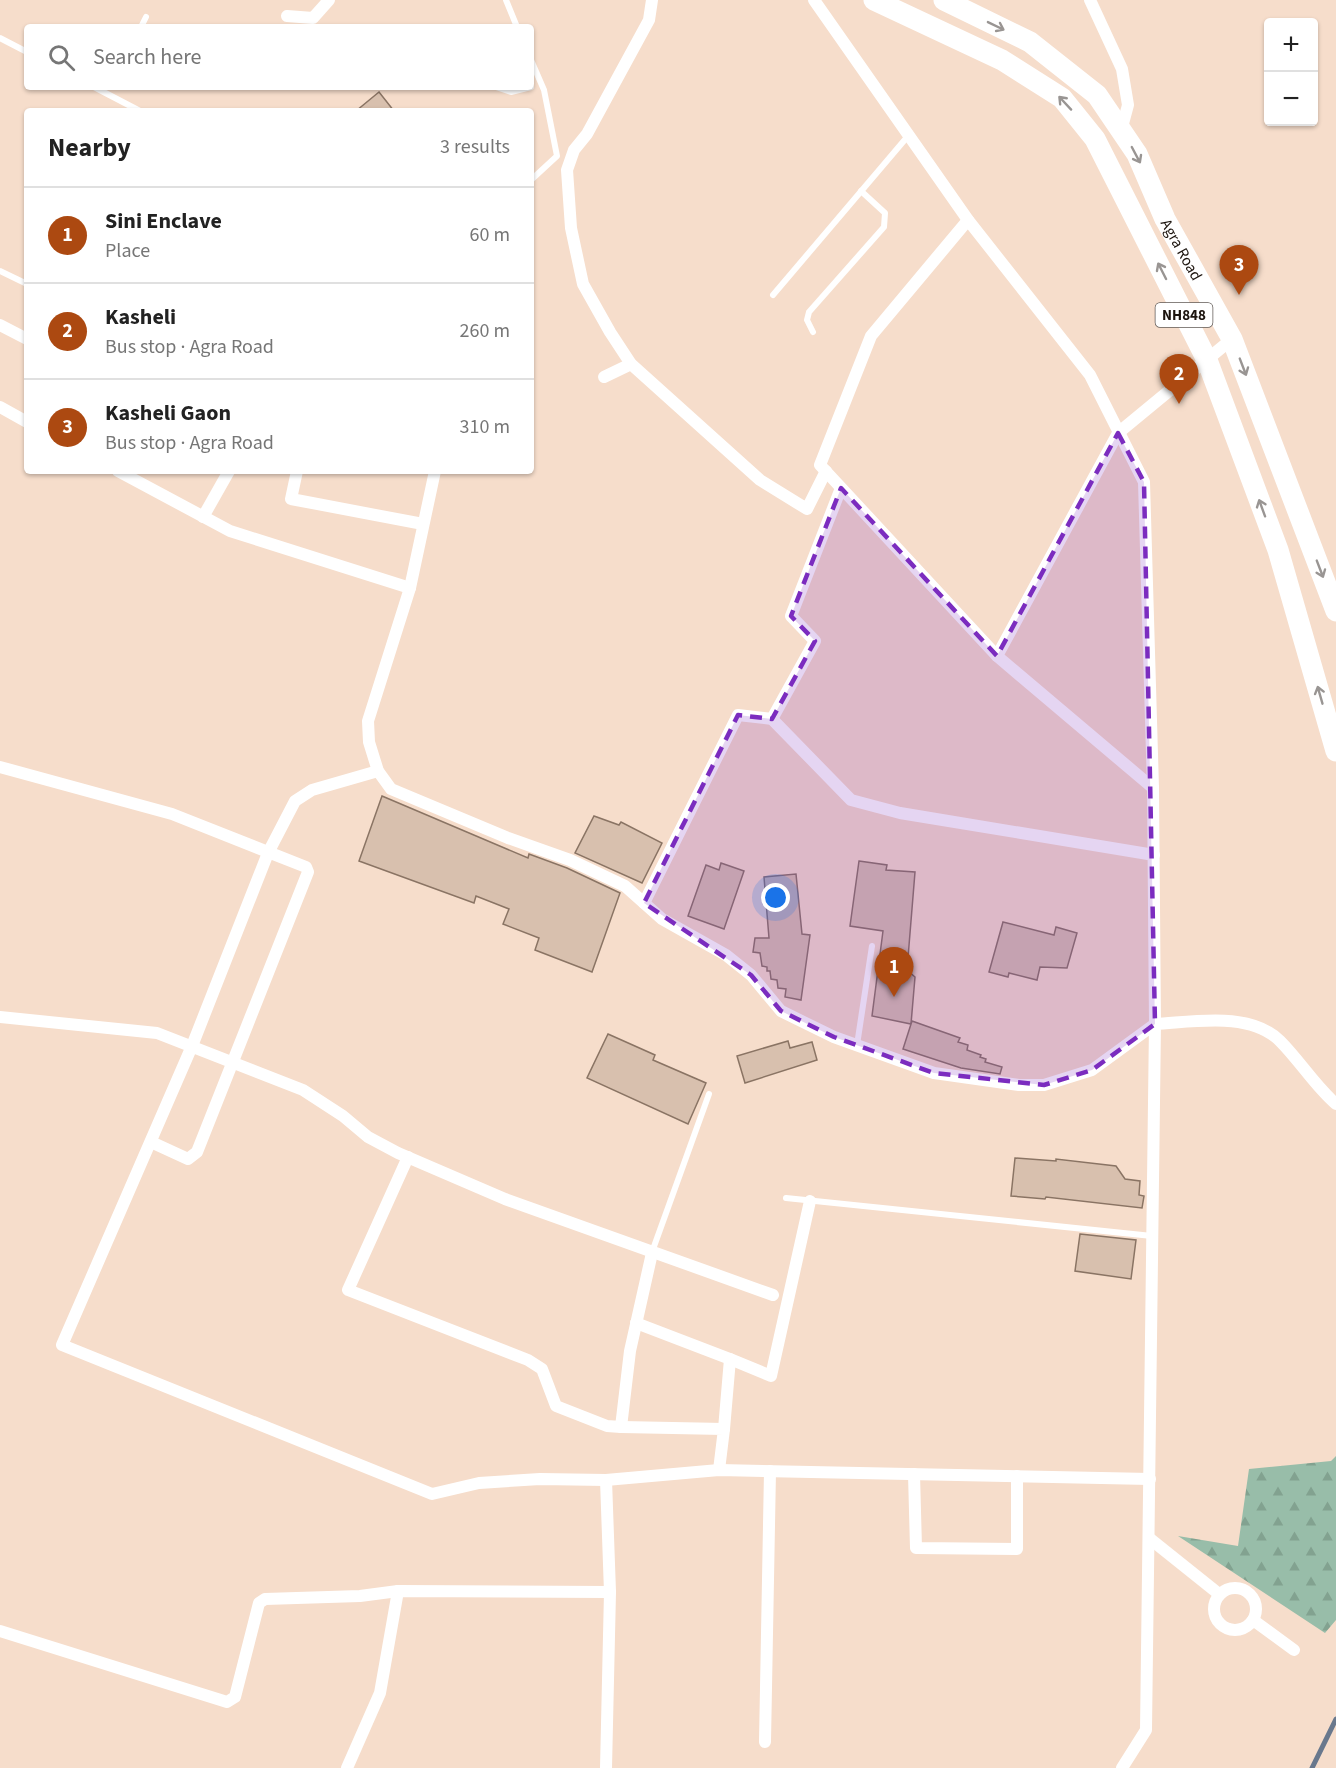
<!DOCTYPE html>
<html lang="en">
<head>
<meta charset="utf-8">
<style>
	:root { --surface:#fff; --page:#f6f6f6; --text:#222; --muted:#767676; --line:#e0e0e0; --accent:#ac4911 }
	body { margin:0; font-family:"Source Sans 3",sans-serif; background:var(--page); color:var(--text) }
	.controls { position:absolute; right:18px; top:18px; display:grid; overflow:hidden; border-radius:6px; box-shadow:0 2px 4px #0004 }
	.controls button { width:54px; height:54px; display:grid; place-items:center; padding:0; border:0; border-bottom:2px solid var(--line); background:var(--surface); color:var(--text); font:30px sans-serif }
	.you { position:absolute; left:776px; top:898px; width:21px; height:21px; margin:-15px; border:4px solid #fff; border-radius:50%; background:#1a73e8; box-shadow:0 0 0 9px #1a73e833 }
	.badge { display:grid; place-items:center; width:39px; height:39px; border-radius:50%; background:var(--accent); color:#fff; font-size:20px; font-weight:700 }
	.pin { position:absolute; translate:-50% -50px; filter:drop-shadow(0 2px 3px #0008) }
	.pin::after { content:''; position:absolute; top:32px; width:21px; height:18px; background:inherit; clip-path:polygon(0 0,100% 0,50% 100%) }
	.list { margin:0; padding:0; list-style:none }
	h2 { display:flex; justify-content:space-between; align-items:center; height:78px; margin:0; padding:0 24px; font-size:26px }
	h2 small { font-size:20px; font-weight:400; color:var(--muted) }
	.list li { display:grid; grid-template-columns:39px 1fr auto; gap:18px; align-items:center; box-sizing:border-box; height:96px; padding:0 24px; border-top:2px solid var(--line) }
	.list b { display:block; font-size:22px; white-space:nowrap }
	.list p { margin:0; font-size:20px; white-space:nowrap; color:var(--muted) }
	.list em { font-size:20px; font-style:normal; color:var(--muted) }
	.icon { flex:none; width:33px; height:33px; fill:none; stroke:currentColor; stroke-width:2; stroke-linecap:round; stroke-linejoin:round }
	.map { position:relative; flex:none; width:1336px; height:1768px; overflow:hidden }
	.search { position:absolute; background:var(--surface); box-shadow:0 2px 4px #0004; left:24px; top:24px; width:510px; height:66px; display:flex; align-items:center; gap:15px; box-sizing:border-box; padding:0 21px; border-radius:6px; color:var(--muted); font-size:22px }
	.panel { position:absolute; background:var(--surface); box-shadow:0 2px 4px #0004; left:24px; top:108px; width:510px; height:366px; border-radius:6px }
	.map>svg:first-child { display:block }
</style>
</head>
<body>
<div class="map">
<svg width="1336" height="1768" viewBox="0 0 1336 1768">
	<defs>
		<pattern id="forest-firs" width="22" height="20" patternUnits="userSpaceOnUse" patternTransform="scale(1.5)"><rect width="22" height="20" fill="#98bda9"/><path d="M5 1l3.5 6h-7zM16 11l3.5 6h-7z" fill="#82a290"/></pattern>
	</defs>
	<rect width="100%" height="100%" fill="#f6ddcb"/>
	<!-- forest -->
	<polygon fill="url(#forest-firs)" points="1336,1456 1336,1620 1325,1633 1178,1536 1238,1546 1249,1469 1331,1461"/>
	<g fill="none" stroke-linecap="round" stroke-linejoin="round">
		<!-- stream -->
		<polyline stroke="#69788d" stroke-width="5" points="1312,1768 1336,1719"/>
	</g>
	<!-- building -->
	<g fill="#d8c0ae" stroke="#8a7464" stroke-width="1.5">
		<polygon points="379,92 394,111 356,111"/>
		<polygon points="382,796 528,858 529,854 567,868 620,893 592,972 535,950 539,938 503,924 509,909 476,896 474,903 359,861"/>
		<polygon points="594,816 619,825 621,822 662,843 642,883 575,853"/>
		<polygon points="859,861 887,865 886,870 915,872 907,970 915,977 911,1024 872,1016 883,931 850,926"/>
		<polygon points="721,863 744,871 724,929 688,916 706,865 719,870"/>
		<polygon points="796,874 802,934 810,935 801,1000 785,997 786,989 778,988 777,980 771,979 770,971 767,971 767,967 762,966 760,953 753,952 755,938 769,938 764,877"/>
		<polygon points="1003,922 1054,935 1056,927 1077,933 1067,968 1040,967 1037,980 1009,973 1008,977 989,972"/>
		<polygon points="912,1021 960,1038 958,1042 968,1045 967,1050 981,1055 980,1057 986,1059 985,1062 1002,1067 1000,1074 961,1068 903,1049"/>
		<polygon points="608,1034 655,1055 653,1060 706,1083 688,1124 587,1078"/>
		<polygon points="788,1041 790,1048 812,1042 817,1060 745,1083 737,1056"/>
		<polygon points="1015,1158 1056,1161 1056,1159 1116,1166 1125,1179 1140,1181 1139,1195 1144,1196 1142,1208 1046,1197 1045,1199 1011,1196"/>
		<polygon points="1080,1234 1136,1240 1131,1279 1075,1271"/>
	</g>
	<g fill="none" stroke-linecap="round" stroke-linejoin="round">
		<!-- service -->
		<g stroke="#fff" stroke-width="6">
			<polyline points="506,0 517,27"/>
			<polyline points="141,27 146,17"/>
			<polyline points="0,38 27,52"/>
			<polyline points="531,60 544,90 557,156 531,180"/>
			<polyline points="94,87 140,111"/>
			<polyline points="496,87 511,92 531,87"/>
			<polyline points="0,271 27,284"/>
			<polyline points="773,295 908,136"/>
			<polyline points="813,332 807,320 809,312 884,227 885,213 861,191"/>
			<polyline points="857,1045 872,946"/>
			<polyline points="786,1198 1152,1236"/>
			<polyline points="652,1252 709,1094"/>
		</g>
		<!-- minor -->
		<g stroke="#fff" stroke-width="12">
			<polyline points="652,0 649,20 587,134 574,150 567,170 571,228 583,284 610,332 631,364 760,480 807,509 826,471"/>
			<polyline points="1090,0 1122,69 1128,105 1121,131"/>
			<polyline points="287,16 313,18 329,0"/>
			<polyline points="968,220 871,336 820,465 997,656 1153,788"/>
			<polyline points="0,325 27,339"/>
			<polyline points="604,377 631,364"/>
			<polyline points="0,407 27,422"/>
			<polyline points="118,471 230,531 410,588"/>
			<polyline points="297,471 291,499 423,524"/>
			<polyline points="435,471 410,588 368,721 369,742 378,771 391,789 508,838 570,860 625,886 662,919 726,955 751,975 781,1011 834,1037 934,1073 1019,1085 1044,1085 1092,1070 1155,1024 1153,788 1144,482 1090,375 968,220 814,0"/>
			<polyline points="203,517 229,471"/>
			<polyline points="997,656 1118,433 1232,339"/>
			<polyline points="772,719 815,641 791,616 841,488"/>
			<polyline points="0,767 172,814 306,867 308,872 197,1152 188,1159 151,1142"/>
			<polyline points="378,771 312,790 295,801 268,853 192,1046 62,1345 432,1494 479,1483 540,1479 606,1480 719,1470 1150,1479"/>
			<polyline points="644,903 738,715 772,719 851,800 900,813 1154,855"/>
			<polyline points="0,1017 157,1033 303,1090 343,1116 368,1137 398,1153 505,1199 773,1295"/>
			<polyline points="408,1157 348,1290 528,1360 542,1369 556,1406 607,1426 621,1427 630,1351 652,1253"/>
			<polyline points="636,1323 730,1359 724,1429"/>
			<polyline points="730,1359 771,1376 810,1201"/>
			<polyline points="621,1427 724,1429 719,1470"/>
			<polyline points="914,1474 916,1548 1017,1549 1017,1476"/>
			<polyline points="1149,1538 1219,1594"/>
			<circle cx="1235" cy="1609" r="21"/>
			<polyline points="1253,1620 1294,1650"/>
			<polyline points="0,1631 227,1702 235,1697 259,1603 265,1599 360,1596 398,1591 610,1592 606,1480"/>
			<polyline points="765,1742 770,1471"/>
			<polyline points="347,1768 380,1693 398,1591"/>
			<polyline points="606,1768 610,1592"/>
			<path d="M1122,1768L1146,1730L1155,1024C1194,1022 1250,1011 1280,1041C1300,1061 1315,1086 1336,1104"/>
		</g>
		<!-- trunk -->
		<g stroke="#fff" stroke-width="21">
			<polyline points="874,0 1002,60 1062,98 1095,139 1207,360 1278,550 1336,751"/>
			<path id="s1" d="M944,0L1030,42L1097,95L1137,154L1165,219L1232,339L1336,611"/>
		</g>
	</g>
	<!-- one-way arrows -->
	<defs><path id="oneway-shaft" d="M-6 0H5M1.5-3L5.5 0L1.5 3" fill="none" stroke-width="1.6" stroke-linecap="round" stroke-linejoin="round" transform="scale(1.5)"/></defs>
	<g stroke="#999593">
		<use href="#oneway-shaft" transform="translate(996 26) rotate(26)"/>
		<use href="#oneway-shaft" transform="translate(1065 103) rotate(-133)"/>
		<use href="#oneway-shaft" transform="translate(1136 155) rotate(62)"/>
		<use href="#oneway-shaft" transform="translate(1162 271) rotate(-117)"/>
		<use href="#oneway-shaft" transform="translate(1243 367) rotate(69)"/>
		<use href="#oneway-shaft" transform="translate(1262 508) rotate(-110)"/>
		<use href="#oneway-shaft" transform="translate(1320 569) rotate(69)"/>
		<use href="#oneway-shaft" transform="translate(1320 695) rotate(-106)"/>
	</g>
	<!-- marked area -->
	<path fill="#7b2cbf" fill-opacity="0.2" stroke="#7b2cbf" stroke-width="4.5" stroke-dasharray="12 8" stroke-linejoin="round" d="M1118,433L1144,482L1155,1024L1092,1070L1044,1085L934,1073L834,1037L781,1011L751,975L644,903L738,715L772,719L815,641L791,616L841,488L997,656Z"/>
	<g text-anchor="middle" stroke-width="6" stroke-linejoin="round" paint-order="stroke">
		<!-- shield labels -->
		<rect fill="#fff" stroke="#605a56" stroke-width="1.5" x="1155.5" y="303" width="57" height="24" rx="4.5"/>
		<g font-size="15" font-weight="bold" fill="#1c140e">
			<text x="1184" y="320">NH848</text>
		</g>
		<!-- street labels -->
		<g font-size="16" fill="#1c140e" stroke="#fff">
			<text dy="6" stroke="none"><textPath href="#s1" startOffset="358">Agra Road</textPath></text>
		</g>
	</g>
</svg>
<div class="controls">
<button>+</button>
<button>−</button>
</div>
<div class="you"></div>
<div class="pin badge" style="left:894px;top:997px">1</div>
<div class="pin badge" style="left:1179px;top:404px">2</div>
<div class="pin badge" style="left:1239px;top:295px">3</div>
<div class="search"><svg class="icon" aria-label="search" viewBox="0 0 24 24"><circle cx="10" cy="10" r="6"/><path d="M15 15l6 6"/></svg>Search here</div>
<section class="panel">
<h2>Nearby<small>3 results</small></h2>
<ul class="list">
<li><span class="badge">1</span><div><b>Sini Enclave</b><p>Place</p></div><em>60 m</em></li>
<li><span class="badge">2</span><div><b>Kasheli</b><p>Bus stop · Agra Road</p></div><em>260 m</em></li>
<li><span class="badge">3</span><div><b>Kasheli Gaon</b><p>Bus stop · Agra Road</p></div><em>310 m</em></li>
</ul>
</section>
</div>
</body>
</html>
